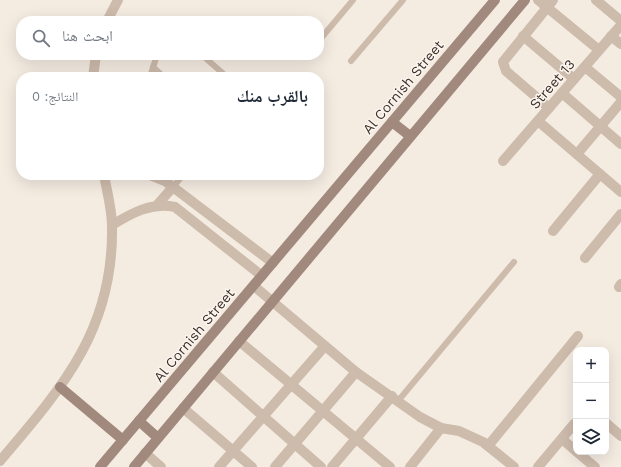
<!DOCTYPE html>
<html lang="ar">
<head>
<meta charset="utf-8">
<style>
	:root { --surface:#fff; --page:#f2f2f3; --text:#1f2937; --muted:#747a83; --line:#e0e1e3 }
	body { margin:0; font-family:"Work Sans","Noto Naskh Arabic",sans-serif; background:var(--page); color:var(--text); direction:rtl }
	.controls { position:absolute; right:12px; bottom:12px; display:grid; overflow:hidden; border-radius:8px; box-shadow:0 4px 16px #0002 }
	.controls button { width:36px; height:36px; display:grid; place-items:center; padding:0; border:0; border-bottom:1px solid var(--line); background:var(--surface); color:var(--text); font:20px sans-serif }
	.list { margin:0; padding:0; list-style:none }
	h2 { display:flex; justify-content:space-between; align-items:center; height:52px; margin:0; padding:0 16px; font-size:17px }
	h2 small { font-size:13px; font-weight:400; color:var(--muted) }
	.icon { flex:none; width:22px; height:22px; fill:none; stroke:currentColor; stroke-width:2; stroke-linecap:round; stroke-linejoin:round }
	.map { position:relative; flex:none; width:621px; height:467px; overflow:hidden; direction:ltr }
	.search { position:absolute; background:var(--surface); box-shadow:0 4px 16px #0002; left:16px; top:16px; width:308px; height:44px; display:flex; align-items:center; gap:10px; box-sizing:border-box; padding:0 14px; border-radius:16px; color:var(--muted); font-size:15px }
	.panel { position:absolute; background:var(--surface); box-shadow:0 4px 16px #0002; left:16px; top:72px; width:308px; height:108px; border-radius:16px; direction:rtl }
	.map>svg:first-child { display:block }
</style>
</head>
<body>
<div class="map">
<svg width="621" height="467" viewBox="0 0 621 467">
	<rect width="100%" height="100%" fill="#f4ebe1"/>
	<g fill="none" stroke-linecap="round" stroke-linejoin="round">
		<!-- service -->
		<g stroke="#cdbbac" stroke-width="6">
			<polyline points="322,37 353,0"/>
			<polyline points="202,55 227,77"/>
			<polyline points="351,61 403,0"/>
			<polyline points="153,67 164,77"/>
			<polyline points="150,77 157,55"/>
			<polyline points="173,187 183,175"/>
			<polyline points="398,401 514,262"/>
		</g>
		<!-- minor -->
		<g stroke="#cdbbac" stroke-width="10">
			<polyline points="538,0 599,50"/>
			<polyline points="596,0 621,21"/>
			<polyline points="107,21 118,0"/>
			<polyline points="523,36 574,79"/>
			<polyline points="611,36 621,44"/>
			<polyline points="585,67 621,97"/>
			<polyline points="93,77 96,55"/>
			<polyline points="562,93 621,144"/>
			<polyline points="549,108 506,71 503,62 553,0"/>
			<polyline points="538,121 621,192"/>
			<polyline points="577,154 621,102"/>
			<polyline points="503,161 621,25"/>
			<polyline points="150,175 165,181 273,263"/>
			<polyline points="158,204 173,187"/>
			<path d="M112,225C132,213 151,202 175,207L262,276"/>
			<polyline points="553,231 600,174"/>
			<polyline points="585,258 621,214"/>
			<polyline points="254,286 356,372 420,417 441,428 459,431 483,442 514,467"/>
			<polyline points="619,287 621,284"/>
			<polyline points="239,341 390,467"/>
			<polyline points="213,372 321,467"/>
			<polyline points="183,408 252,467"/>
			<polyline points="606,423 621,436"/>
			<polyline points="562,439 576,451"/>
			<polyline points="488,446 578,336"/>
			<polyline points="577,452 595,467"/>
			<polyline points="145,453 161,467"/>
			<path d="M0,461C63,387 114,329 112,226C112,209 107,192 104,175"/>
			<polyline points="219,467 324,347"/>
			<polyline points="275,467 356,372"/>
			<polyline points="332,467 392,396"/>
			<polyline points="410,467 441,428"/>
			<polyline points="538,467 574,424"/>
		</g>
		<!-- secondary -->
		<g stroke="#a18a7d" stroke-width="10">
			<polyline points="392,122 410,136"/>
			<polyline points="60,387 123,440"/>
			<polyline points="139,421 158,438"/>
			<polyline points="100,467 495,0"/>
			<polyline points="134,467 525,0"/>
		</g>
	</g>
	<g text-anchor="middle" stroke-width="3" stroke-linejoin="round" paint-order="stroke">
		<!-- street labels -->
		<g font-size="14" fill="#3b302b" stroke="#fbf5ee">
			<text transform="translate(552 84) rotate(-49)" y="5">Street 13</text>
			<text transform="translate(403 87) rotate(-50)" y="5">Al Cornish Street</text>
			<text transform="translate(194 335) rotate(-50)" y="5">Al Cornish Street</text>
		</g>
	</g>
</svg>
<div class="controls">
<button>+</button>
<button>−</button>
<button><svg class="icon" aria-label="layers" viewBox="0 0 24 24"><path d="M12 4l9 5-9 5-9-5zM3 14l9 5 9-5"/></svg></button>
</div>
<div class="search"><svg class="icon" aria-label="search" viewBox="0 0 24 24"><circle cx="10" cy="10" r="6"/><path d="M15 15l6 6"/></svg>ابحث هنا</div>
<section class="panel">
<h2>بالقرب منك<small>النتائج: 0</small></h2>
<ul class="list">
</ul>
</section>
</div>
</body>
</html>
